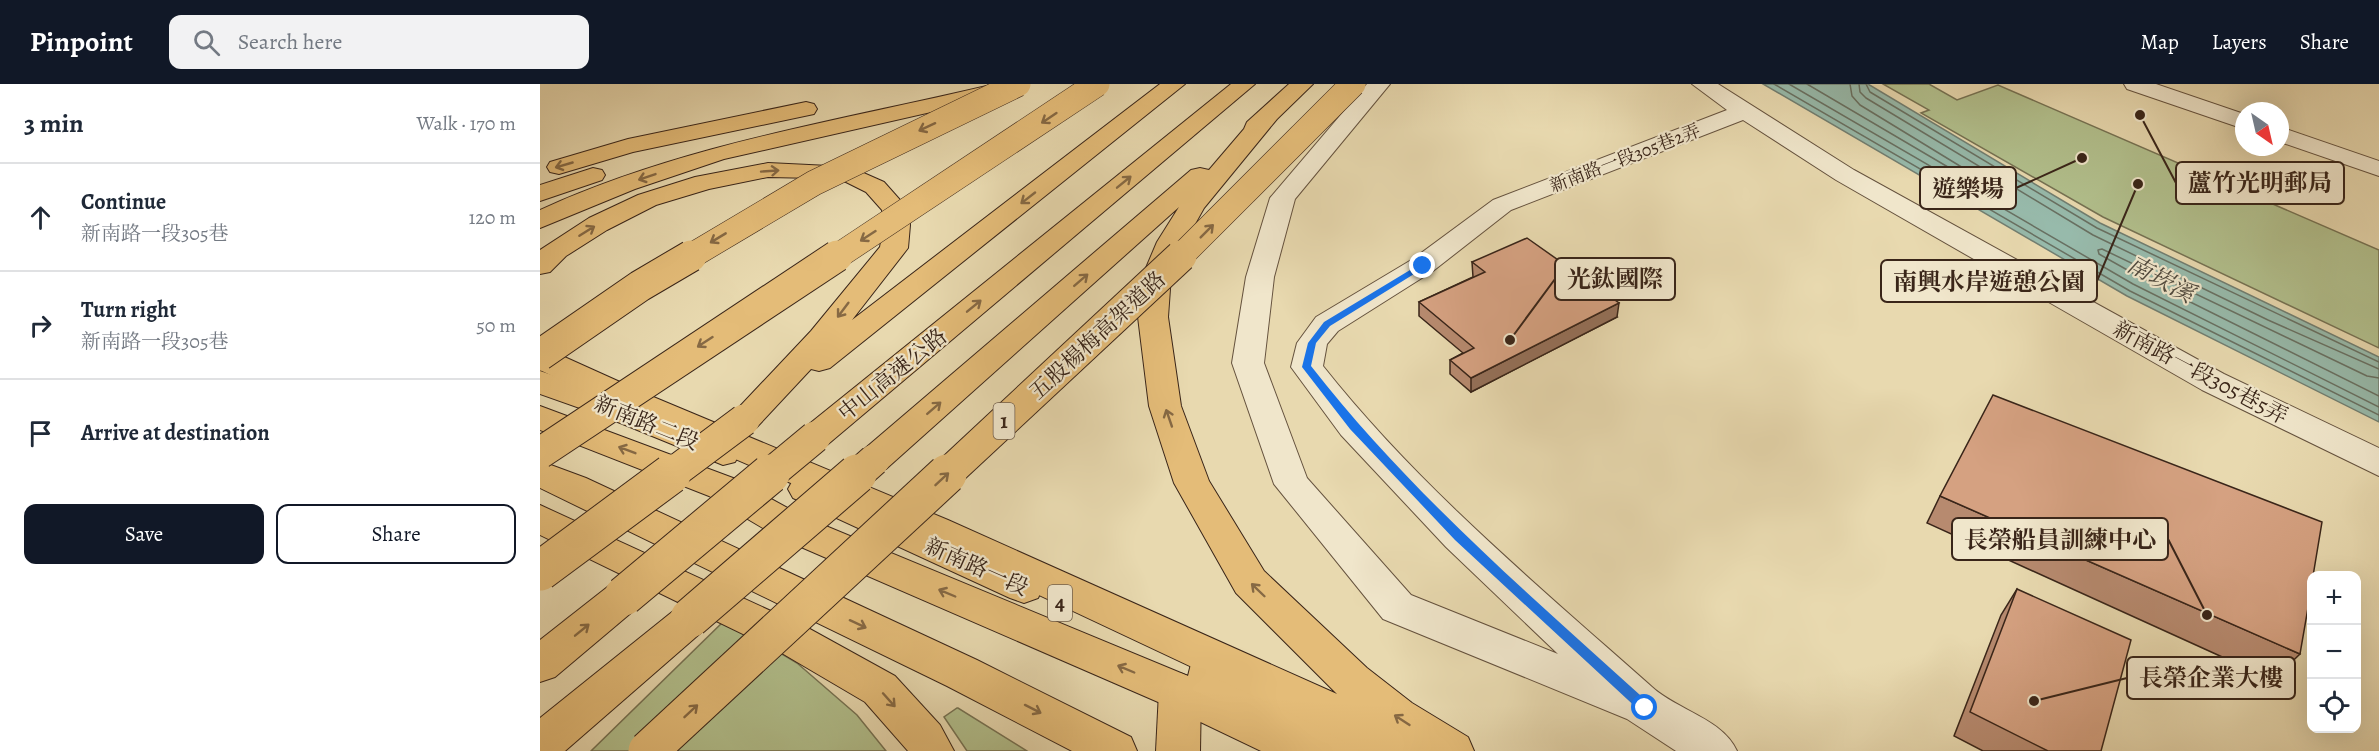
<!DOCTYPE html>
<html lang="en">
<head>
<meta charset="utf-8">
<style>
	:root { --surface:#fff; --page:#f2f2f3; --text:#1f2937; --muted:#747a83; --line:#e0e1e3; --accent:#111827 }
	body { margin:0; font-family:Alegreya,"Noto Serif TC",serif; background:var(--page); color:var(--text) }
	.controls { position:absolute; right:18px; bottom:18px; display:grid; overflow:hidden; border-radius:12px; box-shadow:0 6px 24px #0002 }
	.controls button { width:54px; height:54px; display:grid; place-items:center; padding:0; border:0; border-bottom:2px solid var(--line); background:var(--surface); color:var(--text); font:30px sans-serif }
	.compass { position:absolute; left:1695px; top:18px; width:54px; height:54px; border-radius:50%; background:var(--surface); box-shadow:0 6px 24px #0002; rotate:146deg }
	.stop { position:absolute; width:18px; height:18px; margin:-14px; border:4px solid #1a73e8; border-radius:50%; background:#fff }
	.stop.end { background:#1a73e8; border-color:#fff; box-shadow:0 2px 6px #0008 }
	.list { margin:0; padding:0; list-style:none }
	h2 { display:flex; justify-content:space-between; align-items:center; height:78px; margin:0; padding:0 24px; font-size:26px }
	h2 small { font-size:20px; font-weight:400; color:var(--muted) }
	.list li { display:grid; grid-template-columns:39px 1fr auto; gap:18px; align-items:center; box-sizing:border-box; height:108px; padding:0 24px; border-top:2px solid var(--line) }
	.list b { display:block; font-size:22px; white-space:nowrap }
	.list p { margin:0; font-size:20px; white-space:nowrap; color:var(--muted) }
	.list em { font-size:20px; font-style:normal; color:var(--muted) }
	.actions { display:flex; gap:12px; padding:18px 24px }
	.actions a { flex:1; padding:14px 0; border:2px solid var(--accent); border-radius:12px; text-align:center; font-size:21px; color:var(--accent) }
	.actions .main { background:var(--accent); color:#fff }
	.icon { flex:none; width:33px; height:33px; fill:none; stroke:currentColor; stroke-width:2; stroke-linecap:round; stroke-linejoin:round }
	.map { position:relative; flex:none; width:1839px; height:667px; overflow:hidden }
	header { display:flex; align-items:center; gap:36px; box-sizing:border-box; height:84px; padding:0 30px; background:var(--accent); color:#fff }
	header strong { font-size:28px }
	nav { display:flex; gap:33px; margin-inline-start:auto; font-size:21px }
	.search { width:420px; height:54px; background:var(--page); display:flex; align-items:center; gap:15px; box-sizing:border-box; padding:0 21px; border-radius:12px; color:var(--muted); font-size:22px }
	main { display:flex }
	aside { flex:1; background:var(--surface) }
	.map>svg:first-child { display:block }
</style>
</head>
<body>
<header>
<strong>Pinpoint</strong>
<div class="search"><svg class="icon" aria-label="search" viewBox="0 0 24 24"><circle cx="10" cy="10" r="6"/><path d="M15 15l6 6"/></svg>Search here</div>
<nav><a>Map</a><a>Layers</a><a>Share</a></nav>
</header>
<main>
<aside>
<h2>3 min<small>Walk · 170 m</small></h2>
<ul class="list">
<li><svg class="icon" aria-label="ahead" viewBox="0 0 24 24"><path d="M12 20V5M6 11l6-6 6 6"/></svg><div><b>Continue</b><p>新南路一段305巷</p></div><em>120 m</em></li>
<li><svg class="icon" aria-label="right" viewBox="0 0 24 24"><path d="M7 20v-9h11M14 6l5 5-5 5"/></svg><div><b>Turn right</b><p>新南路一段305巷</p></div><em>50 m</em></li>
<li><svg class="icon" aria-label="arrive" viewBox="0 0 24 24"><path d="M6 21V4h12l-3 4 3 4H6"/></svg><div><b>Arrive at destination</b></div></li>
</ul>
<div class="actions"><a class="main">Save</a><a>Share</a></div>
</aside>
<div class="map">
<svg width="1839" height="667" viewBox="0 0 1839 667">
	<rect width="100%" height="100%" fill="#e8d9af"/>
	<filter id="stains"><feTurbulence type="fractalNoise" baseFrequency=".00333" numOctaves="4"/><feColorMatrix values="0 0 0 0 .2 0 0 0 0 .09 0 0 0 0 .02 0 0 0 .5 -.17"/></filter>
	<radialGradient id="worn" r=".72"><stop offset=".6" stop-color="#630" stop-opacity="0"/><stop offset="1" stop-color="#630" stop-opacity=".3"/></radialGradient>
	<!-- green -->
	<g fill="#b2c08d" stroke="#767253" stroke-width="1.5">
		<polygon points="1343,0 1389,0 1417,16 1458,1 1839,166 1839,264 1563,133 1381,29 1389,26"/>
		<polygon points="185,536 257,579 317,631 346,667 51,667"/>
		<polygon points="417,624 418,624 487,667 427,667 404,633"/>
	</g>
	<!-- water -->
	<polygon fill="#97baab" stroke="#717e71" stroke-width="1.5" points="1223,0 1328,0 1560,139 1839,273 1839,338 1587,212"/>
	<g fill="none" stroke-linecap="round" stroke-linejoin="round">
		<!-- shore -->
		<g stroke="#687062" stroke-width="1.5">
			<polyline points="1234,0 1590,207 1839,331"/>
			<polyline points="1249,0 1593,200 1839,323"/>
			<polyline points="1267,0 1447,106 1451,105 1451,101 1320,21 1312,12 1310,0"/>
			<polyline points="1319,0 1320,8 1326,14 1553,151 1728,236 1839,285"/>
			<polyline points="1326,0 1330,8 1557,144 1839,278"/>
			<polyline points="1839,294 1827,292 1562,165 1558,166 1559,170 1598,192 1839,312"/>
		</g>
		<defs>
			<g id="street">
				<path d="M827,0H850L755,115L734,193L724,279L767,394L871,511L1018,570L906,463L801,351L751,283L757,259L776,233L873,175L953,116L1187,26L1152,0H1178L1314,86L1684,290L1839,364V392L1662,306L1296,96L1203,36L971,126L893,187L798,247L787,260L783,282C878,402 997,501 1112,603C1137,626 1183,635 1197,667H1136L1087,635L843,535L734,400L692,279L706,193L730,114Z"/>
				<polygon points="1584,0 1616,0 1704,30 1704,45 1587,5"/>
				<polygon points="1740,43 1839,77 1839,92 1740,58"/>
			</g>
			<g id="primary">
				<polygon points="0,287 92,318 195,360 200,369 195,378 183,381 68,334 0,310"/>
				<polygon points="0,322 193,394 264,433 648,592 652,576 667,571 682,576 838,653 844,667 721,667 625,621 238,453 169,412 0,346"/>
				<polygon points="0,377 46,394 437,576 591,653 597,667 532,667 407,602 0,404"/>
				<polygon points="266,392 498,492 503,503 498,514 484,519 470,514 253,414 248,405 253,396"/>
			</g>
			<g id="highway">
				<path d="M455,0L466,1L469,6L466,11L184,75L95,105L0,144V126C147,59 300,37 455,0Z"/>
				<polygon points="620,0 645,0 290,284 279,287 271,285 216,344 204,348 192,344 187,336 271,247 340,163 344,141 342,126 326,108 304,97 276,94 228,93 169,105 116,121 67,146 26,172 10,188 0,190 0,166 49,134 98,111 155,93 228,79 310,83 344,98 368,125 370,141 368,164 312,236"/>
				<polygon points="691,0 715,0 287,361 275,365 263,361 258,353 263,345"/>
				<polygon points="749,0 773,0 737,35 664,124 645,158 631,191 628,233 641,322 669,397 724,487 827,584 872,619 928,653 934,667 820,667 775,641 382,456 87,328 0,286 0,262 111,312 408,436 797,610 696,509 634,399 609,322 598,233 603,191 617,158 639,123 346,385 334,388 322,385 317,376 322,367 651,86 660,84 669,86 704,45 707,38"/>
				<polygon points="266,18 274,20 277,25 274,30 93,68 19,90 10,88 7,83 10,78 88,55"/>
				<polygon points="53,84 62,86 65,91 62,96 0,117 0,101"/>
				<polygon points="0,421 268,544 355,592 400,641 414,667 368,667 325,618 240,568 170,534 164,546 25,667 0,667 0,634 142,520 0,451"/>
				<polygon points="84,496 98,501 103,512 98,523 15,593 0,598 0,556 70,501"/>
				<polygon points="640,589 655,595 661,608 660,667 616,667 619,608 625,595"/>
			</g>
		</defs>
		<!-- street casing -->
		<use href="#street" stroke="#65523e" stroke-width="2"/>
		<!-- primary casing -->
		<use href="#primary" stroke="#392519" stroke-width="2"/>
		<!-- highway casing -->
		<use href="#highway" stroke="#392519" stroke-width="2"/>
		<!-- street -->
		<use href="#street" fill="#f0e6cb" fill-rule="evenodd"/>
		<!-- primary -->
		<use href="#primary" fill="#e4bc78" fill-rule="evenodd"/>
		<!-- highway -->
		<use href="#highway" fill="#e4bc78" fill-rule="evenodd"/>
		<defs>
			<g id="highway-bridge-far2">
				<polyline points="148,174 274,99 478,0"/>
				<polyline points="295,174 557,0"/>
				<polyline points="639,174 813,0"/>
			</g>
			<g id="highway-bridge-far1">
				<polyline points="0,271 100,202 151,172"/>
				<polyline points="0,369 297,172"/>
				<polyline points="129,392 204,336"/>
				<polyline points="228,392 275,353"/>
				<polyline points="316,392 334,376"/>
				<polyline points="405,392 641,172"/>
			</g>
			<g id="highway-bridge">
				<polyline points="0,487 131,390"/>
				<polyline points="84,512 230,390"/>
				<polyline points="150,534 317,390"/>
				<polyline points="108,667 407,390"/>
			</g>
		</defs>
		<!-- highway-bridge-far2 casing -->
		<use href="#highway-bridge-far2" stroke="#392519" stroke-width="26" stroke-linecap="butt"/>
		<!-- highway-bridge-far1 casing -->
		<use href="#highway-bridge-far1" stroke="#392519" stroke-width="33" stroke-linecap="butt"/>
		<!-- highway-bridge casing -->
		<use href="#highway-bridge" stroke="#392519" stroke-width="41" stroke-linecap="butt"/>
		<!-- highway-bridge-far2 -->
		<use href="#highway-bridge-far2" stroke="#e4bc78" stroke-width="25"/>
		<!-- highway-bridge-far1 -->
		<use href="#highway-bridge-far1" stroke="#e4bc78" stroke-width="31"/>
		<!-- highway-bridge -->
		<use href="#highway-bridge" stroke="#e4bc78" stroke-width="39"/>
	</g>
	<!-- wall -->
	<g fill="#b78a6f" stroke="#392519" stroke-width="1.5">
		<polygon points="932,178 1077,233 931,308 910,290 910,276 923,269 879,232 879,218 933,193"/>
		<polygon points="1400,412 1760,570 1733,596 1387,439"/>
		<polygon points="1477,505 1561,667 1443,667 1414,652 1461,531"/>
	</g>
	<!-- shaded-wall -->
	<polygon fill="#95715a" stroke="#392519" stroke-width="1.5" points="1079,219 1077,233 931,308 931,294"/>
	<!-- building -->
	<g fill="#d5a181" stroke="#392519" stroke-width="1.5">
		<polygon points="987,154 1079,219 931,294 910,276 934,264 879,218 945,188 932,178"/>
		<polygon points="1453,311 1782,438 1773,492 1772,492 1772,501 1760,570 1400,412"/>
		<polygon points="1477,505 1591,556 1561,667 1508,667 1430,628"/>
	</g>
	<!-- one-way arrows -->
	<defs><path id="oneway-shaft" d="M-6 0H5M1.5-3L5.5 0L1.5 3" fill="none" stroke-width="1.6" stroke-linecap="round" stroke-linejoin="round" transform="scale(1.5)"/></defs>
	<g stroke="#866944">
		<use href="#oneway-shaft" transform="translate(509 34) rotate(146)"/>
		<use href="#oneway-shaft" transform="translate(387 43) rotate(155)"/>
		<use href="#oneway-shaft" transform="translate(24 81) rotate(164)"/>
		<use href="#oneway-shaft" transform="translate(230 87) rotate(-4)"/>
		<use href="#oneway-shaft" transform="translate(107 93) rotate(161)"/>
		<use href="#oneway-shaft" transform="translate(584 98) rotate(-39)"/>
		<use href="#oneway-shaft" transform="translate(488 114) rotate(142)"/>
		<use href="#oneway-shaft" transform="translate(47 147) rotate(-32)"/>
		<use href="#oneway-shaft" transform="translate(667 147) rotate(-45)"/>
		<use href="#oneway-shaft" transform="translate(328 152) rotate(147)"/>
		<use href="#oneway-shaft" transform="translate(178 154) rotate(149)"/>
		<use href="#oneway-shaft" transform="translate(541 196) rotate(-41)"/>
		<use href="#oneway-shaft" transform="translate(434 222) rotate(-39)"/>
		<use href="#oneway-shaft" transform="translate(303 226) rotate(127)"/>
		<use href="#oneway-shaft" transform="translate(165 258) rotate(147)"/>
		<use href="#oneway-shaft" transform="translate(394 324) rotate(-41)"/>
		<use href="#oneway-shaft" transform="translate(629 334) rotate(-109)"/>
		<use href="#oneway-shaft" transform="translate(87 366) rotate(-159)"/>
		<use href="#oneway-shaft" transform="translate(402 395) rotate(-43)"/>
		<use href="#oneway-shaft" transform="translate(718 506) rotate(-136)"/>
		<use href="#oneway-shaft" transform="translate(407 509) rotate(-157)"/>
		<use href="#oneway-shaft" transform="translate(318 540) rotate(25)"/>
		<use href="#oneway-shaft" transform="translate(42 546) rotate(-39)"/>
		<use href="#oneway-shaft" transform="translate(586 585) rotate(-157)"/>
		<use href="#oneway-shaft" transform="translate(349 616) rotate(48)"/>
		<use href="#oneway-shaft" transform="translate(493 625) rotate(27)"/>
		<use href="#oneway-shaft" transform="translate(151 627) rotate(-43)"/>
		<use href="#oneway-shaft" transform="translate(862 636) rotate(-147)"/>
	</g>
	<!-- route -->
	<path fill="#1a73e8" d="M880,180L887,182L790,242L776,259L771,282C870,409 991,512 1110,620V628H1101L915,456L810,345L762,283L768,259L784,238Z"/>
	<g text-anchor="middle" stroke-width="4.5" stroke-linejoin="round" paint-order="stroke">
		<!-- far-street labels -->
		<g font-size="18" fill="#392519" stroke="#f0e6cb">
			<text transform="translate(1085 74) rotate(-21)" y="6">新南路一段305巷2弄</text>
		</g>
		<!-- shield labels -->
		<g fill="#f0e6cb" stroke="#705f4e" stroke-width="1.5">
			<rect x="453.5" y="319" width="21" height="36" rx="4.5"/>
			<rect x="508" y="501" width="24" height="36" rx="4.5"/>
		</g>
		<g font-size="21" font-weight="bold" fill="#392519">
			<text x="464" y="344">1</text>
			<text x="520" y="526">4</text>
		</g>
		<!-- street labels -->
		<g font-size="22" fill="#392519" stroke="#f0e6cb">
			<text transform="translate(557 251) rotate(-43)" y="8">五股楊梅高架道路</text>
			<text transform="translate(1661 288) rotate(28)" y="8">新南路一段305巷5弄</text>
			<text transform="translate(352 290) rotate(-39)" y="8">中山高速公路</text>
			<text transform="translate(107 338) rotate(22)" y="8">新南路二段</text>
			<text transform="translate(437 482) rotate(24)" y="8">新南路一段</text>
		</g>
		<!-- water labels -->
		<g font-size="24" font-style="italic" fill="#504a3e" stroke="#f0e6cb">
			<text transform="translate(1621 195) rotate(28)" y="8">南崁溪</text>
		</g>
	</g>
	<!-- callouts -->
	<path fill="none" stroke="#392519" stroke-width="2" d="M1600 31L1636 99M1542 74L1476 104M970 256L1015 195M1598 100L1557 197M1667 531L1628 455M1494 617L1587 594"/>
	<g fill="#392519" stroke="#f0e6cb" stroke-width="2">
		<circle cx="1600" cy="31" r="6"/>
		<circle cx="1542" cy="74" r="6"/>
		<circle cx="970" cy="256" r="6"/>
		<circle cx="1598" cy="100" r="6"/>
		<circle cx="1667" cy="531" r="6"/>
		<circle cx="1494" cy="617" r="6"/>
	</g>
	<g fill="#f0e6cb" stroke="#392519" stroke-width="2">
		<rect x="1636" y="78" width="168" height="42" rx="6"/>
		<rect x="1380" y="83" width="96" height="42" rx="6"/>
		<rect x="1015" y="174" width="120" height="42" rx="6"/>
		<rect x="1341" y="176" width="216" height="42" rx="6"/>
		<rect x="1412" y="434" width="216" height="42" rx="6"/>
		<rect x="1587" y="573" width="168" height="42" rx="6"/>
	</g>
	<g font-size="24" text-anchor="middle" font-weight="bold" fill="#392519">
		<text x="1720" y="107">蘆竹光明郵局</text>
		<text x="1428" y="113">遊樂場</text>
		<text x="1075" y="203">光鈦國際</text>
		<text x="1449" y="206">南興水岸遊憩公園</text>
		<text x="1520" y="464">長榮船員訓練中心</text>
		<text x="1671" y="602">長榮企業大樓</text>
	</g>
	<rect width="100%" height="100%" filter="url(#stains)"/>
	<rect width="100%" height="100%" fill="url(#worn)"/>
</svg>
<div class="controls">
<button>+</button>
<button>−</button>
<button><svg class="icon" aria-label="locate" viewBox="0 0 24 24"><circle cx="12" cy="12" r="6"/><path d="M12 2v4M12 18v4M2 12h4M18 12h4"/></svg></button>
</div>
<svg class="compass" viewBox="-18 -18 36 36"><path d="M0-13l5 13h-10z" fill="#e53935"/><path d="M0 13l5-13h-10z" fill="#747a83"/></svg>
<div class="stop" style="left:1105px;top:624px"></div>
<div class="stop end" style="left:883px;top:182px"></div>
</div>
</main>
</body>
</html>
